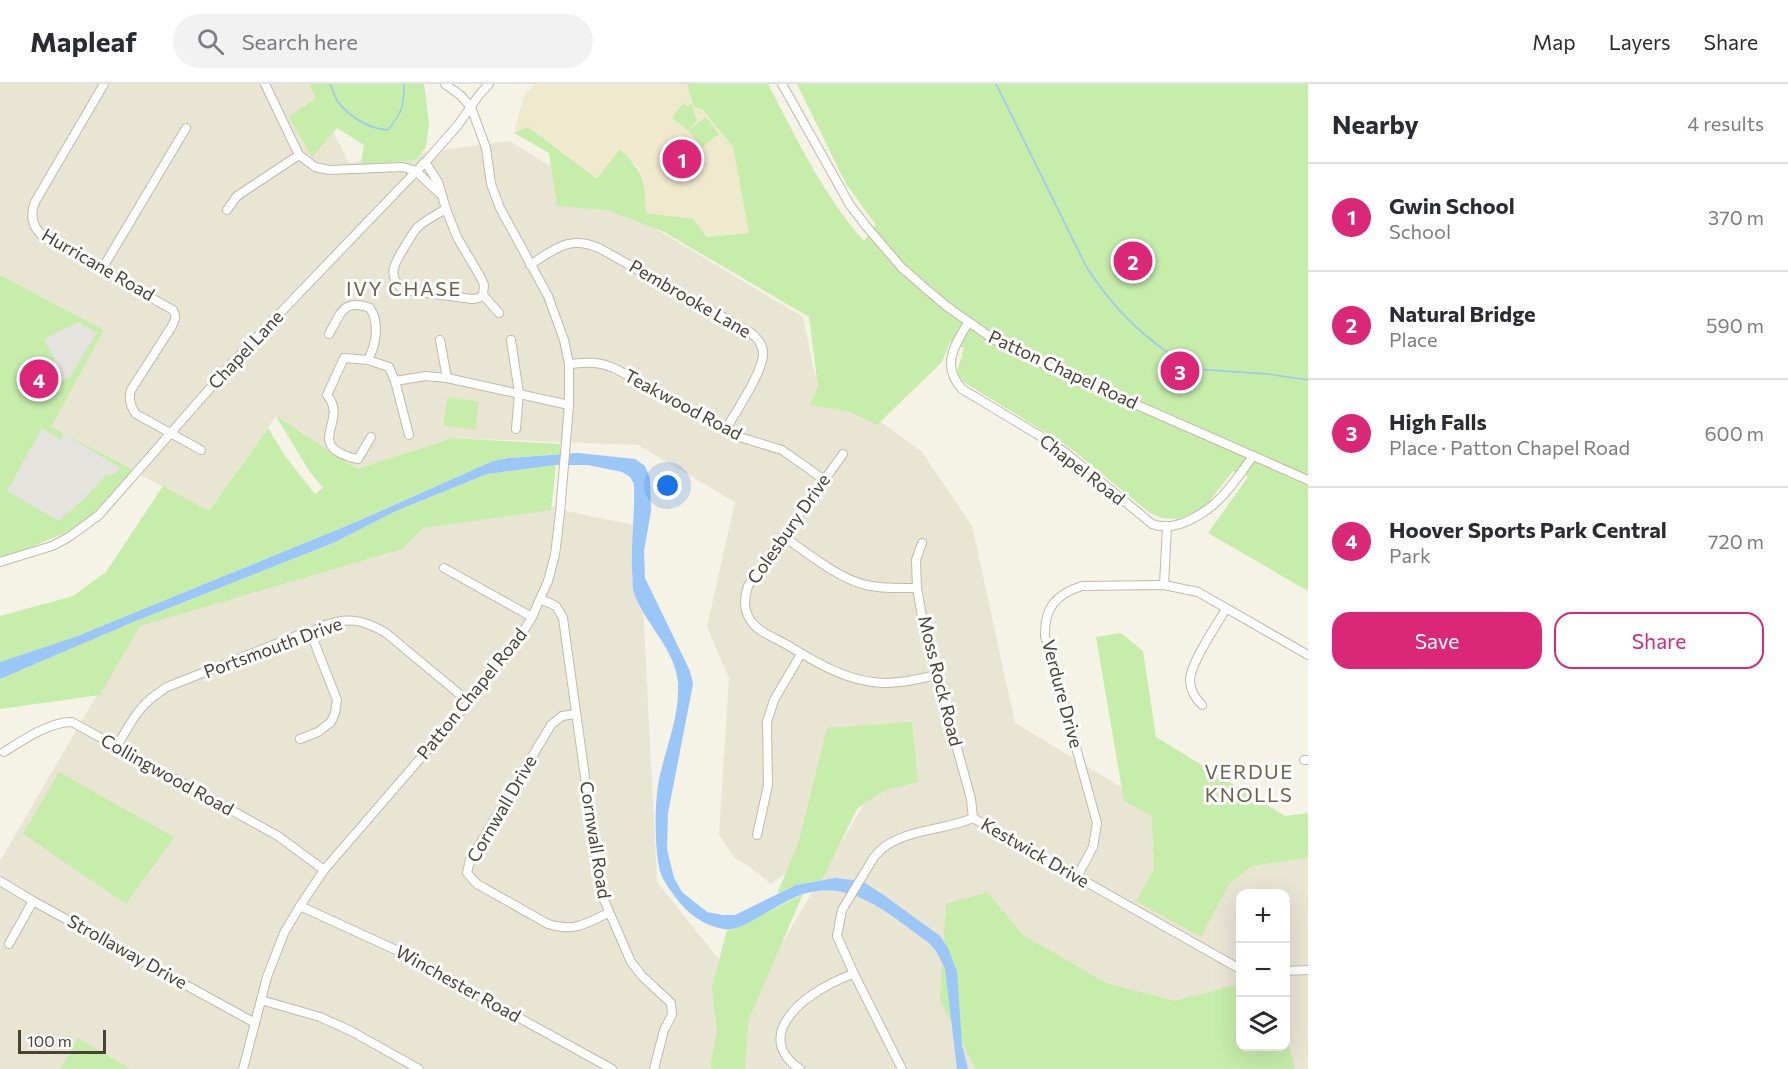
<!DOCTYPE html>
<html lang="en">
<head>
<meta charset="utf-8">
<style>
	:root { --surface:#fff; --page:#f2f2f3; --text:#2b2b33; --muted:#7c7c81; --line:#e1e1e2; --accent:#db2777 }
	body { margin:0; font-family:Commissioner,sans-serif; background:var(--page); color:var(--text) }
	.controls { position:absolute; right:18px; bottom:18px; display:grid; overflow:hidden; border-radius:12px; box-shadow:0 6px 24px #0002 }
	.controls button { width:54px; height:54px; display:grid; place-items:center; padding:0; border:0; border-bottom:2px solid var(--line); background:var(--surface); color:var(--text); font:30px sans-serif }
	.scale { position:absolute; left:18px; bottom:15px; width:88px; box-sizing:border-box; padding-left:6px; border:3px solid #484334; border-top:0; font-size:16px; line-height:21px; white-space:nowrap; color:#484334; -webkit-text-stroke:4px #fff; paint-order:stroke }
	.you { position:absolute; left:668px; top:402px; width:21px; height:21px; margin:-15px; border:4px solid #fff; border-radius:50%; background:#1a73e8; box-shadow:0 0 0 9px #1a73e833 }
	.badge { display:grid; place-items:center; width:39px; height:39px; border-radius:50%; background:var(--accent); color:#fff; font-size:20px; font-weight:700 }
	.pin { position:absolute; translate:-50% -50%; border:3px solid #fff; box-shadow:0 2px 6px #0006 }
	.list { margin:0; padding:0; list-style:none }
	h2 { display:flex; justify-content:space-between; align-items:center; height:78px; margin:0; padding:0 24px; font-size:26px }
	h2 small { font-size:20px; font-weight:400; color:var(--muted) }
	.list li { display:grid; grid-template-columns:39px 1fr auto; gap:18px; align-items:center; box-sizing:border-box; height:108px; padding:0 24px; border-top:2px solid var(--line) }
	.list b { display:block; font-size:22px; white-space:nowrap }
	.list p { margin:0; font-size:20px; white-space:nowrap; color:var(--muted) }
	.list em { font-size:20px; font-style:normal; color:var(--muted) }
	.actions { display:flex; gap:12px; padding:18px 24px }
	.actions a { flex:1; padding:14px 0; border:2px solid var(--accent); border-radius:18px; text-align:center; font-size:21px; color:var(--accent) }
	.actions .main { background:var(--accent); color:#fff }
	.icon { flex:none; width:33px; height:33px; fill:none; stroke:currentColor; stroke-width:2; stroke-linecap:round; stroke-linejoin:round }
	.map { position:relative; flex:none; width:1308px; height:985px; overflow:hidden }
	header { display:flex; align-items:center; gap:36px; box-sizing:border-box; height:84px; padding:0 30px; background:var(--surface); border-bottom:2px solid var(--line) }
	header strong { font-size:28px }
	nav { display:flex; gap:33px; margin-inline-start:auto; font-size:21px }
	.search { width:420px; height:54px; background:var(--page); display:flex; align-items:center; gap:15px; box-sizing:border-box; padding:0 21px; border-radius:33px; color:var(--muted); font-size:22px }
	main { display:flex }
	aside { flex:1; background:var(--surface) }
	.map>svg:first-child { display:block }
</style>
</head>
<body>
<header>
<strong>Mapleaf</strong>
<div class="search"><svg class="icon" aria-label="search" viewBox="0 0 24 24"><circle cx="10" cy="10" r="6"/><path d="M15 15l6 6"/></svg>Search here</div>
<nav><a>Map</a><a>Layers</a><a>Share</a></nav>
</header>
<main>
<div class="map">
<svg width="1308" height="985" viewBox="0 0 1308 985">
	<rect width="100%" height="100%" fill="#f5f2e6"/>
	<!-- residential -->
	<path fill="#e9e5d3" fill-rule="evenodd" d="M0,0H309L349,79L509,57L803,233L815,291L921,367L972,442L1015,639L1252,782L1308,774V985H0V777L140,537L511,397L557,425L639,442L657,798L750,914L874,703L902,649L814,769L771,800L747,781L734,773L719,751L729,594L707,543L735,418L638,361L452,354L357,385L276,332L209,427L50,343L104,246L0,191ZM1240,810H1286V962H1240Z"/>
	<!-- education -->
	<polygon fill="#efeace" points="535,0 687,0 694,24 702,25 733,63 749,149 707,153 693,135 646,129 644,99 639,84 620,66 597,95 528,43 514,49 524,12"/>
	<!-- green -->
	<g fill="#c6edaa">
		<polygon points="309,0 424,0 429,39 426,63 416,76 361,80 364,61 337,44 312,73 289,33 316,14"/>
		<path d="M687,0H768C797,55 823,111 864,157L876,141L846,100L797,0H1308V507L1208,449L1248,393L1233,387L1204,424L1178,435L1162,434L1150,429L1069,363L962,297L957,288L964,264L950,258L942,278L877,341L848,327L810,321L818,303L809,233L664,148L608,126L557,122L549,69L514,49L528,43L597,95L620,65C645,91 644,93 646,129L693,135L707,153L749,149L733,63L702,25L694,24Z"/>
		<polygon points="683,19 688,23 691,19 697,37 687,46 672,34"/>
		<polygon points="706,33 719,50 702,63 688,46"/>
		<polygon points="0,191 104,246 51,343 133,386 82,442 0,476"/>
		<polygon points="448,313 479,318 475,346 443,341"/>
		<polygon points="276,332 357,385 452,354 560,360 560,370 509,374 493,377 356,438 75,553 0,578 0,532 73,512 106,488 163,402 209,427 268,344 285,372 315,410 323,404 309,387"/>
		<polygon points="556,381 551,426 423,444 402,465 140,542 100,611 0,625 0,595 131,539 333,459 396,427 487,390"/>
		<polygon points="1121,549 1143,567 1156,653 1285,732 1308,729 1308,774 1252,782 1229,800 1201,853 1136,817 1154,785 1152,732 1124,717 1096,553"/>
		<polygon points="912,638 918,698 885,706 857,725 822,796 796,801 777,810 799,757 827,644"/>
		<polygon points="59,688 174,753 126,820 23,750"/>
		<polygon points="987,808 1023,851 1106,899 1175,917 1240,900 1240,962 1286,962 1286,951 1295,985 976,985 940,917 946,820"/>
		<polygon points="803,810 748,937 745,985 715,985 710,983 717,948 712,903 727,846 740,842"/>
		<polygon points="78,954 130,985 60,985"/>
	</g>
	<!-- parking -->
	<g fill="#e5e3de">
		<polygon points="78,238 97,249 70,293 61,297 57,295 54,274 45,258 46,254"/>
		<polygon points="42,344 61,356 64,350 121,384 118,388 114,391 106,391 85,414 59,437 7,407"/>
	</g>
	<!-- water -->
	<path fill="#9bc6f8" d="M578,369L635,375L645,382L650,394L651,427L644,467L645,494L690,587L693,600L668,729L667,765L674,794L682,808L707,828L722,831H735L796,801L835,794L862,797L885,812L940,852L948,864L957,888L962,961L968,985H957L945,884L936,867L928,858C891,832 852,794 803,810C789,815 775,824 762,831C751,837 737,847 724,845C704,842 688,830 676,814C670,805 663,797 660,787C654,762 654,711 661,687C668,658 680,629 678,598C675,565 645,540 634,509C632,502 633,494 632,486C631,458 635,429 634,400L630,393L622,388L588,381H556L487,390L396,427L333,459L131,539L0,595V578L75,553L356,438L493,377L509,374Z"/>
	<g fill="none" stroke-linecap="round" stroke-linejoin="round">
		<!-- stream -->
		<g stroke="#9bc6f8" stroke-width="1.5">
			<path d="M330,0C333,6 335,13 338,18C350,33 369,45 388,46C402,28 404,23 404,0"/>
			<path d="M996,0L1086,182C1108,217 1133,244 1167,268C1176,276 1183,282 1195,285L1268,290L1308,296"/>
		</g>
		<defs>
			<g id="minor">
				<path d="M104,0L35,118C29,133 33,145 46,155L173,226C177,232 175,236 172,242L131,306C128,315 130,322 136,330L201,366"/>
				<polyline points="265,0 299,71 315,83 329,86 403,83 416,87 440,110"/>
				<polyline points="782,0 850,121 866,142 902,184 945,221 993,255 1039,278 1308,396"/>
				<polyline points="425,78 438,98 446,125"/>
				<path d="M446,125L457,153L481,194L484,201L483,211L479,214L472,215L404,206C386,193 394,180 404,164C408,157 412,150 417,144C425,136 436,131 446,125Z"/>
				<polyline points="227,126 237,112 299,71"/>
				<path d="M530,181C555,165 569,151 599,164L750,248C757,254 762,259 763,268C765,285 735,329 726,345"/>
				<polyline points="102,185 186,44"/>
				<polyline points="483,211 499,229"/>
				<path d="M968,239C954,262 941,282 962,305L1045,355L1066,369L1152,440C1163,444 1172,443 1183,439C1218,425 1232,401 1253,372"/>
				<path d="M329,250C341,229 343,214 370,224C380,239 376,261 368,276"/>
				<polyline points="440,256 447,294"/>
				<polyline points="511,256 519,309 516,345"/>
				<path d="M569,280C588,278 598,277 616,285L736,352L782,366L823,395"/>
				<polyline points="395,297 409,351"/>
				<path d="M371,353L358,375C351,374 346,372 340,369C313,355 347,334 327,311L344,274L368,276L389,283L395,297L426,292L447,294L569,321"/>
				<path d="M843,370L748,502C744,514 743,526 751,537C759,549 776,554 789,562C814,577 843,595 873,598C895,601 914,596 936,591"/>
				<path d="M783,452C806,468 839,495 866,501C883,505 900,504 917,504"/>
				<polyline points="922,459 916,476 917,504 924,544 971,715 973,734"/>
				<polyline points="0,478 52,462 69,453 99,431 233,278 429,74 458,41 479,11 489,0"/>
				<polyline points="444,484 532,533"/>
				<polyline points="1164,501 1167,443"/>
				<polyline points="540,515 556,522 563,534 601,809 631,878 642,892 671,919 672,931 664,946 654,985"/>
				<path d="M1202,621C1195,614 1190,607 1190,596C1190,580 1217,540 1226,525"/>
				<path d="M576,630L562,632L551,641L470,776L467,789L477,800L548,840C573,848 586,840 608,829"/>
				<polyline points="300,655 318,648 331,638 335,629 337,616 311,550"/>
				<path d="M117,662C133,635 139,620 167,603L301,550C314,550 312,546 323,542C348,532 364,536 386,549L469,618"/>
				<path d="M4,668C23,656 49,638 72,638L278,752L324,786"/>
				<polyline points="1304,676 1308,676"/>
				<polyline points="757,751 768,701 767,638 774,616 801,570"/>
				<path d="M1077,793L1093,763L1097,739L1045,552C1044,524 1056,510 1082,502L1164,501L1198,508L1308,571"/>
				<polyline points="0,797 33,817 255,939"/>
				<polyline points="300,822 396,866 612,985"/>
				<polyline points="9,860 33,817"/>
				<polyline points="1286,887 1308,886"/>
				<polyline points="261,916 320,933 351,947 419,985"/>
				<polyline points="243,985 267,893 284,849 300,822 324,786 469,618 515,561 532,533 548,497 555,471 560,429 569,321 569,280 564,256 548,212 500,124 491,100 486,64 471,23 460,11 445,0"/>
				<path d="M800,985C746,948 817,901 854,890"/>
				<path d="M902,985L854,890L837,852L842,826L874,773C897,744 942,748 973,734L1240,885"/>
			</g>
		</defs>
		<!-- minor casing -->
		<use href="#minor" stroke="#c1bba7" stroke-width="10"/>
		<!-- minor -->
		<use href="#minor" stroke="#fff" stroke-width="8"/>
	</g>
	<g text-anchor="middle" stroke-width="6" stroke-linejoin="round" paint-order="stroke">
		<!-- street labels -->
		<g font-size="18" fill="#484334" stroke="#fff">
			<text transform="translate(98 181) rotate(30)" y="6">Hurricane Road</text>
			<text transform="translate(690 215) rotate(30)" y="6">Pembrooke Lane</text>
			<text transform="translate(246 266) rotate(-47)" y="6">Chapel Lane</text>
			<text transform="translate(1063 286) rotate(25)" y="6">Patton Chapel Road</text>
			<text transform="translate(683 321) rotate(28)" y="6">Teakwood Road</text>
			<text transform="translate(1082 386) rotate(38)" y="6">Chapel Road</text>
			<text transform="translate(789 445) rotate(-55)" y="6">Colesbury Drive</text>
			<text transform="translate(273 564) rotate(-20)" y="6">Portsmouth Drive</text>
			<text transform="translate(940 597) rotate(76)" y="6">Moss Rock Road</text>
			<text transform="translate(472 610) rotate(-51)" y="6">Patton Chapel Road</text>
			<text transform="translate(1062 610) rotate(75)" y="6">Verdure Drive</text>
			<text transform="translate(167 691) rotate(29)" y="6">Collingwood Road</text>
			<text transform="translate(502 725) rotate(-60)" y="6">Cornwall Drive</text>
			<text transform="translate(595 756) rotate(81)" y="6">Cornwall Road</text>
			<text transform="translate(1035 769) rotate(30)" y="6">Kestwick Drive</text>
			<text transform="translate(127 868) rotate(29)" y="6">Strollaway Drive</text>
			<text transform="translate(458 900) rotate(29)" y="6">Winchester Road</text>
		</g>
		<!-- neighbourhood labels -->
		<g font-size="20" letter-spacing="1.5" fill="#6c634a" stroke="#fff">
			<text x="404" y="212">IVY CHASE</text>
			<text x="1249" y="695">VERDUE<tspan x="1249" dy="23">KNOLLS</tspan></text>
		</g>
	</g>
</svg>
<div class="controls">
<button>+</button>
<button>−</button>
<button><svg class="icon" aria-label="layers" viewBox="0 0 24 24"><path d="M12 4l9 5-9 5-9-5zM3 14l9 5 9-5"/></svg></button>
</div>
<div class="scale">100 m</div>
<div class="you"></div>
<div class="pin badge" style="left:682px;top:75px">1</div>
<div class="pin badge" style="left:1133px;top:177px">2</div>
<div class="pin badge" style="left:1180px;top:287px">3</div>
<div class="pin badge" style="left:39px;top:295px">4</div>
</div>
<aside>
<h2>Nearby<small>4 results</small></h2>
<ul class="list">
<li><span class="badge">1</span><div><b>Gwin School</b><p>School</p></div><em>370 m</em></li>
<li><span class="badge">2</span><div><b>Natural Bridge</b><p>Place</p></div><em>590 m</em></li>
<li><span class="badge">3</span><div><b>High Falls</b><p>Place · Patton Chapel Road</p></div><em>600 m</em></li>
<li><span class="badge">4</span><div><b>Hoover Sports Park Central</b><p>Park</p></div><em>720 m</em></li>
</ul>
<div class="actions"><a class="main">Save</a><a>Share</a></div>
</aside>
</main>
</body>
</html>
